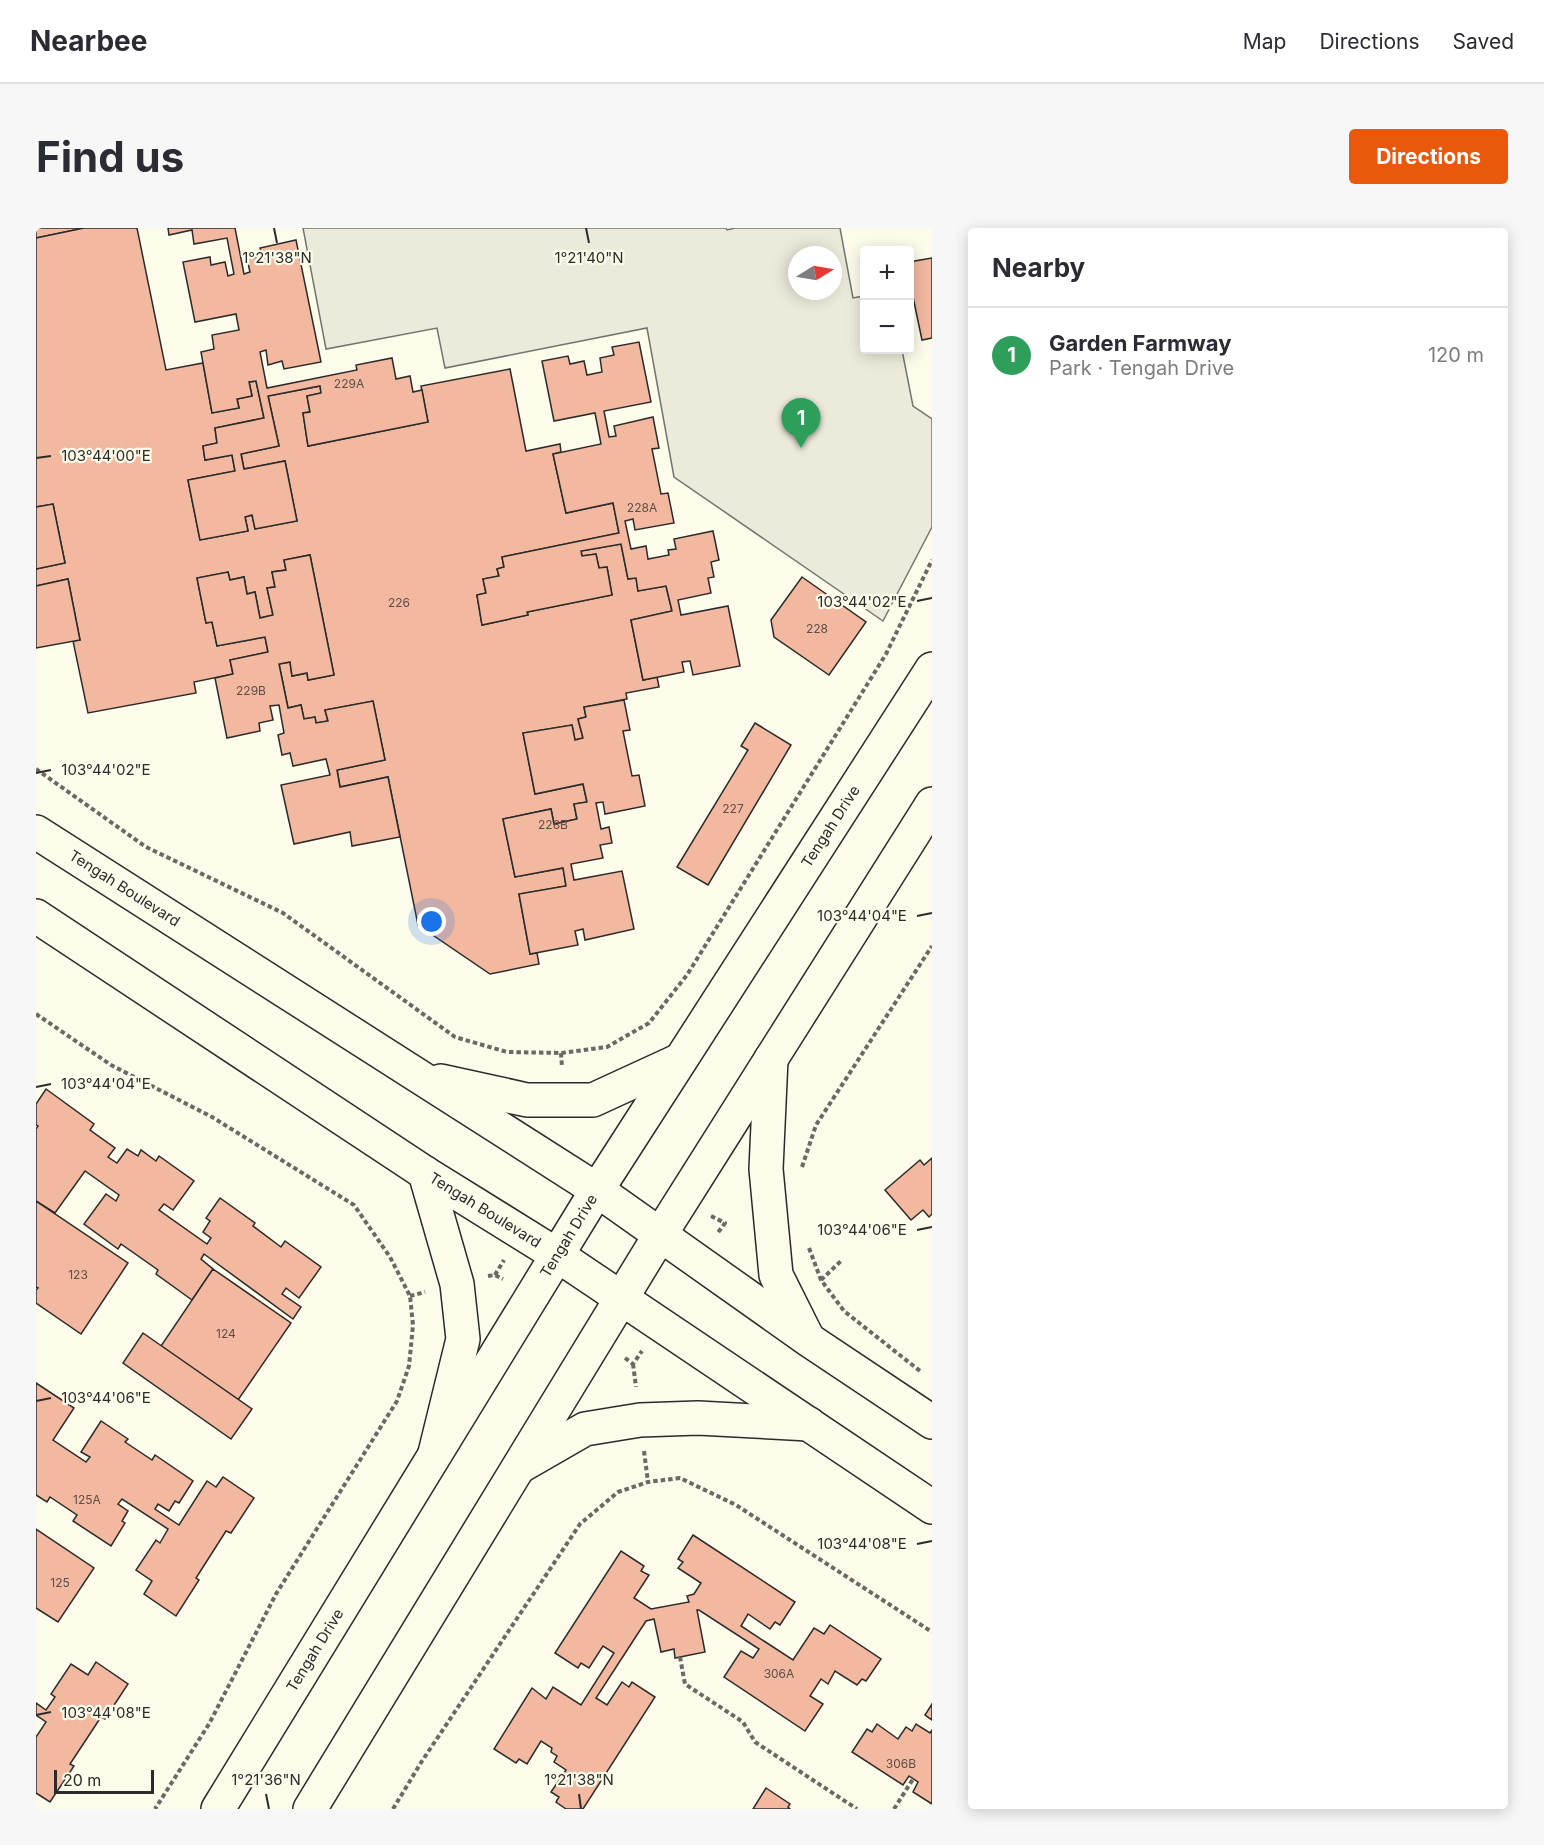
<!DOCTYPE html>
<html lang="en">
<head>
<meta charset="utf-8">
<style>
	:root { --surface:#fff; --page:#f7f7f7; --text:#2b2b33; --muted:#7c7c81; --line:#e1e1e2; --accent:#ea580c }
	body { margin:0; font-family:Inter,sans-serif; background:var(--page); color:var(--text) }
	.controls { position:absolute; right:18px; top:18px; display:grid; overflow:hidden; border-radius:6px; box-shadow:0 3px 15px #0003 }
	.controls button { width:54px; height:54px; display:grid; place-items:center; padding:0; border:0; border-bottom:2px solid var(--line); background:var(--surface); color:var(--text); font:30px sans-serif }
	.compass { position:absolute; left:752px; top:18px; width:54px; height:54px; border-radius:50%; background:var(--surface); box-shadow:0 3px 15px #0003; rotate:79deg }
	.scale { position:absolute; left:18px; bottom:15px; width:100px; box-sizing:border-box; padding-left:6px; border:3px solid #2b2b2b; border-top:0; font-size:16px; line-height:21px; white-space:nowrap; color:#2b2b2b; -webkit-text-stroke:4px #fdfbea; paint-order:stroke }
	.you { position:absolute; left:396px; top:694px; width:21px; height:21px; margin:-15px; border:4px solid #fff; border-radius:50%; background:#1a73e8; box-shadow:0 0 0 9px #1a73e833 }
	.badge { display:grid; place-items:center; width:39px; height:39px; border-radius:50%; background:var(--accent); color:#fff; font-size:20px; font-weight:700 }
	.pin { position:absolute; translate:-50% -50px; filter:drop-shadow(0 2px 3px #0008) }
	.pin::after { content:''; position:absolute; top:32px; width:21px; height:18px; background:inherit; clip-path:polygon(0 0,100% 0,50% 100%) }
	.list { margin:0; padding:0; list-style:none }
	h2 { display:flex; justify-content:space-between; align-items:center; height:78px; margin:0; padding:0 24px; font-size:26px }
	h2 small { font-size:20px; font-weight:400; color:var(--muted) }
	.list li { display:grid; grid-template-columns:39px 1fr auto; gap:18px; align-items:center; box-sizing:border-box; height:96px; padding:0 24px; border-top:2px solid var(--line) }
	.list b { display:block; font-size:22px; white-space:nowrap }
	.list p { margin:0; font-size:20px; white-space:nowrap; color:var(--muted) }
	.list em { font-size:20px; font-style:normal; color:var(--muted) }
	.map { position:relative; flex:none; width:896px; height:1581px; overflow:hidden; border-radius:6px }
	header { display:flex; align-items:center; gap:36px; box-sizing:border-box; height:84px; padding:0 30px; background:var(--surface); border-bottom:2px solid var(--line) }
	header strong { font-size:28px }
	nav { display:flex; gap:33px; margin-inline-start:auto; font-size:21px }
	.intro { display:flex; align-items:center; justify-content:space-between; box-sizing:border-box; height:144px; padding:0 36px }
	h1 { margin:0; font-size:42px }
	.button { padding:15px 27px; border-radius:6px; background:var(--accent); color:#fff; font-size:21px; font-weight:700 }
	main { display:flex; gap:36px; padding:0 36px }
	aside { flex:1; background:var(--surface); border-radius:6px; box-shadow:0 3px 15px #0003 }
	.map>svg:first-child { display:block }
</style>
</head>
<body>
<header>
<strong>Nearbee</strong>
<nav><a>Map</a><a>Directions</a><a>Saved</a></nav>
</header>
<div class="intro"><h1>Find us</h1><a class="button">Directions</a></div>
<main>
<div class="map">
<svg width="896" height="1581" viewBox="0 0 896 1581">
	<rect width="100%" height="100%" fill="#fdfbea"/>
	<!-- green -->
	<path fill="#ecebdb" stroke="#74746e" stroke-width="1.5" fill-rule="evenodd" d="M267,0H690L691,2L699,0H804L817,70L828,68V122H866L877,178L896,191V299L847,393L638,249L611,100L409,140L401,100L290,121ZM761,27H797V63H761Z"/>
	<!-- building -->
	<g fill="#f2b8a0" stroke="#2b2b2b" stroke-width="1.5">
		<polygon points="0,0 48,0 0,10"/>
		<polygon points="48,0 101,0 130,142 167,135 176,185 203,180 201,171 216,168 213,154 220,153 228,190 179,200 181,215 167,218 169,232 196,227 199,243 152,252 164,312 212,303 209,289 216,287 219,301 261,293 249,233 208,241 205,226 243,218 232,168 284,158 285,165 271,168 274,184 267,185 272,218 392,194 385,158 474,141 490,223 524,216 525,224 517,226 530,285 577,275 583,305 466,329 468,339 461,341 463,348 447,351 450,365 441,367 446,397 492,387 491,384 576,367 571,339 563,340 560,326 546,328 545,323 585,316 592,351 600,350 602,363 630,358 636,383 595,392 607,452 621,449 623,459 590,465 591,471 548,479 550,489 542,491 547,510 539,512 536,497 487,505 499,566 547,556 551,574 538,576 541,591 518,596 515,581 467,591 479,649 527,640 530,658 483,666 494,726 501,725 503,736 454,746 382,697 352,549 304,559 301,542 349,532 337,473 289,482 292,493 280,495 279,489 268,491 265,477 252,480 243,436 254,434 256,448 271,445 272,452 298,447 274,327 248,332 250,342 236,344 239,359 231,360 237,387 224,390 219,364 211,366 208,349 194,352 192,344 161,350 170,395 176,394 181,418 229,409 232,424 194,432 197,446 158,454 160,465 52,485 37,413 44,412 32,351 0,358 0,341 29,335 17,276 0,279 0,10"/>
		<polygon points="132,0 199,0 208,46 214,44 211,31 226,28 224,20 260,12 285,134 248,141 246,133 232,137 230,122 224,124 231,160 321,142 320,137 356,130 360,151 374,148 377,164 386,162 392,194 272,218 267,185 274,184 271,168 285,165 284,158 232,168 243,218 205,226 208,241 249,233 261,293 219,301 216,287 209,289 212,303 164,312 152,252 199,243 196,227 169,232 167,218 181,215 179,200 228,190 220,153 213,154 216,168 201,171 203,180 176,185 165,124 178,121 176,107 203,102 200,86 159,94 147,34 174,29 175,37 189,34 192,48 198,46 191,10 158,16 156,2 133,7"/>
		<polygon points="896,30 896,110 886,112 873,50 873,34"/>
		<polygon points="603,114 615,174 568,183 573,209 580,208 578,198 617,189 623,220 616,221 625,266 632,265 638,295 599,302 597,291 589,293 595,321 610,318 612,331 633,327 632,322 640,321 638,311 677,303 683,332 675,334 678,349 672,350 675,365 642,372 645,387 692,378 704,438 657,447 654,433 646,434 648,444 607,452 595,392 636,383 630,358 602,363 600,350 592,351 585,316 545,323 546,328 560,326 563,340 571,339 576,367 491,384 492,387 446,397 441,367 450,365 447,351 463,348 461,341 468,339 466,329 583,305 577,275 530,285 517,226 565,216 559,185 518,193 506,133 532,128 534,136 548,133 551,147 566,144 564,130 578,127 576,119"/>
		<polygon points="17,276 29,335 0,341 0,279"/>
		<polygon points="274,327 298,447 272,452 271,445 256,448 254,434 243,436 252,480 265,477 268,491 279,489 280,495 292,493 289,482 337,473 349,532 301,542 304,559 352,549 364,609 316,618 314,604 258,616 245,557 294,547 290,531 257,538 254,525 246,527 242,507 248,505 243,477 234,478 237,492 223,495 224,503 191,510 179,450 197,446 194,432 232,424 229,409 181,418 176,394 170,395 161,350 192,344 194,352 208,349 211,366 219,364 224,390 237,387 231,360 239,359 236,344 250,342 248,332"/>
		<polygon points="766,349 830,394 793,447 738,409 735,392"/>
		<polygon points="32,351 44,412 0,420 0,358"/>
		<polygon points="588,472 594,502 587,503 596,548 603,547 609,578 569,586 567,574 560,575 565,601 573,599 576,615 564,617 567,630 535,636 538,652 586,643 598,701 549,712 547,701 539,703 542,717 494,726 483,666 530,658 527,640 479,649 467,591 515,581 518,596 541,591 538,576 551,574 547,556 499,566 487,505 536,497 539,512 547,510 542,491 550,489 548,479"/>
		<polygon points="719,495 755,517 672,657 641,639 712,522 705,518"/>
		<polygon points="10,861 58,896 54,902 79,920 72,929 81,935 91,921 102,928 105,922 120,933 123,928 158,953 137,982 128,976 123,982 171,1016 175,1010 167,1004 174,993 170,990 184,970 219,995 217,998 245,1019 249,1013 285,1039 263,1070 250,1060 246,1066 265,1079 257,1091 168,1026 165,1031 177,1041 156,1072 120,1046 122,1042 85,1016 82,1021 48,996 70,966 80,973 83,967 49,943 19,985 0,973 0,901 2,898 0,897 0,876"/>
		<polygon points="896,930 896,986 893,989 887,982 875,992 849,962 884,932 888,937"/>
		<polygon points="0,973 92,1035 45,1106 0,1075 0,1062 2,1060 0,1059"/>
		<polygon points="177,1041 255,1095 202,1172 125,1118"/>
		<polygon points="107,1105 216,1181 195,1211 87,1135"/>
		<polygon points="0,1155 38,1180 17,1212 50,1234 54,1229 45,1224 65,1193 92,1211 89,1214 116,1232 119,1227 157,1253 143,1275 139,1273 133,1283 122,1276 119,1281 143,1297 171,1253 180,1259 187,1249 218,1270 195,1305 190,1303 160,1350 163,1352 140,1388 108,1366 116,1353 100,1342 120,1312 124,1315 132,1301 86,1271 82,1276 92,1283 86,1293 89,1295 75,1318 37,1293 41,1287 14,1269 11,1274 0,1267"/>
		<polygon points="0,1301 58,1340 22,1394 0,1380"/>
		<polygon points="657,1307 759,1374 744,1397 739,1394 734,1401 712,1386 705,1398 757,1432 778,1400 788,1406 794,1397 845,1431 830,1453 826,1451 821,1457 799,1443 792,1456 785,1451 774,1468 787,1476 769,1503 688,1449 705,1423 717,1430 723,1421 663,1382 661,1382 669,1424 639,1430 638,1421 625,1424 618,1391 610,1393 560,1470 571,1477 586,1454 593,1459 596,1454 619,1469 547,1581 530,1581 520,1574 523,1569 515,1564 530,1542 518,1534 521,1528 515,1524 516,1520 505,1513 491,1536 483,1531 480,1535 458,1521 496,1460 510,1471 517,1459 545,1477 578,1425 567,1418 553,1440 545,1435 542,1440 519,1425 585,1323 608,1338 605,1343 613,1347 598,1370 615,1381 653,1374 651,1368 658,1366 665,1355 642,1340 647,1334 642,1331"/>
		<polygon points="60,1434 92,1456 69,1491 65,1489 34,1536 38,1538 14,1574 0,1565 0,1509 10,1494 0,1487 0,1475 10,1482 19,1469 15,1466 35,1436 52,1447"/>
		<polygon points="896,1476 896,1492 889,1487"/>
		<polygon points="841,1496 862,1511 870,1499 876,1503 880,1496 894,1505 896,1502 896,1576 877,1564 882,1554 873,1548 867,1557 816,1524 831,1501 836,1504"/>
		<polygon points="730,1560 754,1576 752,1579 754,1581 717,1581"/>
	</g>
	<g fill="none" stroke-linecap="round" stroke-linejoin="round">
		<defs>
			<g id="tertiary">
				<path id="s1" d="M182,1581L561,962L896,441"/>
				<polyline points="274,1581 624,1007 896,576"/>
			</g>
			<g id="secondary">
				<path id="s2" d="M0,604L561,962L773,1112L896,1194"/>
				<path id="s3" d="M0,688L389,945L521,1027L896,1279"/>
				<polyline points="735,831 730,941 740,1047 771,1109"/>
				<polyline points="405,853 491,872 557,872 644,832"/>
				<polyline points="389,945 421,1056 427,1111 399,1225"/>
				<polyline points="483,1239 549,1201 604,1192 662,1190 773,1196"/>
			</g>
		</defs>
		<!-- tertiary casing -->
		<use href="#tertiary" stroke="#2b2b2b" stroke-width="36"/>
		<!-- secondary casing -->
		<use href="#secondary" stroke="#2b2b2b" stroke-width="36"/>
		<!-- path -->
		<g stroke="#6a6964" stroke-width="4" stroke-dasharray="4.5 3" stroke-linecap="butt">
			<polyline points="0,541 110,619 247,685 419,809 471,824 525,825 571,819 613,795 651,747 850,426 896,332"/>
			<polyline points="0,786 75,837 176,889 318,977 354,1029 374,1068 377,1097 373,1138 361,1173 240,1366 173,1496 119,1581"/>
			<polyline points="525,825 526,839"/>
			<polyline points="766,939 780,897 896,718"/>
			<polyline points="675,988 689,995 681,1006"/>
			<polyline points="773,1020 785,1052 808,1083 884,1143"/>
			<polyline points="459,1047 468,1032"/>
			<polyline points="452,1048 459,1047 467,1051"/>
			<polyline points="785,1052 806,1032"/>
			<polyline points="374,1068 389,1064"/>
			<polyline points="589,1130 597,1136 606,1123"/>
			<polyline points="597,1136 600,1159"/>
			<polyline points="608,1223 612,1254"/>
			<polyline points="644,1429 649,1456 707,1494 719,1514 821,1581"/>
			<polyline points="357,1581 386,1533 544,1296 582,1264 612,1254 644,1250 700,1277 896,1404"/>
			<polyline points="858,1581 877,1551"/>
		</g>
		<!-- tertiary -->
		<use href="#tertiary" stroke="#fdfbea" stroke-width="33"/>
		<!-- secondary -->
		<use href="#secondary" stroke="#fdfbea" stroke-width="33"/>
	</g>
	<!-- ticks -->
	<path fill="none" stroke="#2b2b2b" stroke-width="2" d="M238,0L241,15M550,0L553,15M0,230L15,228M881,373L896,370M0,545L15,542M881,688L896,685M0,859L15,856M881,1002L896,999M0,1173L15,1170M881,1316L896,1313M0,1487L15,1484M230,1566L233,1581M543,1566L545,1581"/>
	<g text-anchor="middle" stroke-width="4.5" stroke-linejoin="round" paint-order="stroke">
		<!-- number labels -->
		<g font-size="12" fill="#5d4e48">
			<text x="313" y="160">229A</text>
			<text x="606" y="284">228A</text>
			<text x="363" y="379">226</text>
			<text x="781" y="405">228</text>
			<text x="215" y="467">229B</text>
			<text x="697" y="585">227</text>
			<text x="517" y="601">228B</text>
			<text x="42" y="1051">123</text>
			<text x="190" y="1110">124</text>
			<text x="51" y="1276">125A</text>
			<text x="24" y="1359">125</text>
			<text x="743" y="1450">306A</text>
			<text x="865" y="1540">306B</text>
		</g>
		<!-- street labels -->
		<g font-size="15" fill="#2b2b2b" stroke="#fdfbea">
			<text dy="5" stroke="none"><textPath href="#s1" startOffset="1158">Tengah Drive</textPath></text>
			<text dy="5" stroke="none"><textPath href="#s2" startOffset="105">Tengah Boulevard</textPath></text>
			<text dy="5" stroke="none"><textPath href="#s3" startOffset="537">Tengah Boulevard</textPath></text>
			<text dy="5" stroke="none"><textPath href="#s1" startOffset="672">Tengah Drive</textPath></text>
			<text dy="5" stroke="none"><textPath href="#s1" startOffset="186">Tengah Drive</textPath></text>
		</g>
	</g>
	<g font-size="15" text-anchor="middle" fill="#2b2b2b" stroke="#fdfbea" stroke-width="4.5" stroke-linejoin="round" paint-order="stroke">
		<text x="241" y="35">1°21'38"N</text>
		<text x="553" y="35">1°21'40"N</text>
		<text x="70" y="233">103°44'00"E</text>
		<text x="826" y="379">103°44'02"E</text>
		<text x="70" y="547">103°44'02"E</text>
		<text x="826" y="693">103°44'04"E</text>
		<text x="70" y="861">103°44'04"E</text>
		<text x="826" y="1007">103°44'06"E</text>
		<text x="70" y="1175">103°44'06"E</text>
		<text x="826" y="1321">103°44'08"E</text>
		<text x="70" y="1490">103°44'08"E</text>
		<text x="230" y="1557">1°21'36"N</text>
		<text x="543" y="1557">1°21'38"N</text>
	</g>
</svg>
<div class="controls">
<button>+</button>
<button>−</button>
</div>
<svg class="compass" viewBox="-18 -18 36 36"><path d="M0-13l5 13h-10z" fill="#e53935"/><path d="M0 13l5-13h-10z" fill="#7c7c81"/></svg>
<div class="scale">20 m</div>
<div class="you"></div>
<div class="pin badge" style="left:765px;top:220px;background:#2e9e5b">1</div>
</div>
<aside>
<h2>Nearby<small></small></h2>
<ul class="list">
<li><span class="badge" style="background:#2e9e5b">1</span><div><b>Garden Farmway</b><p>Park · Tengah Drive</p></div><em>120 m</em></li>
</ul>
</aside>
</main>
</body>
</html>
